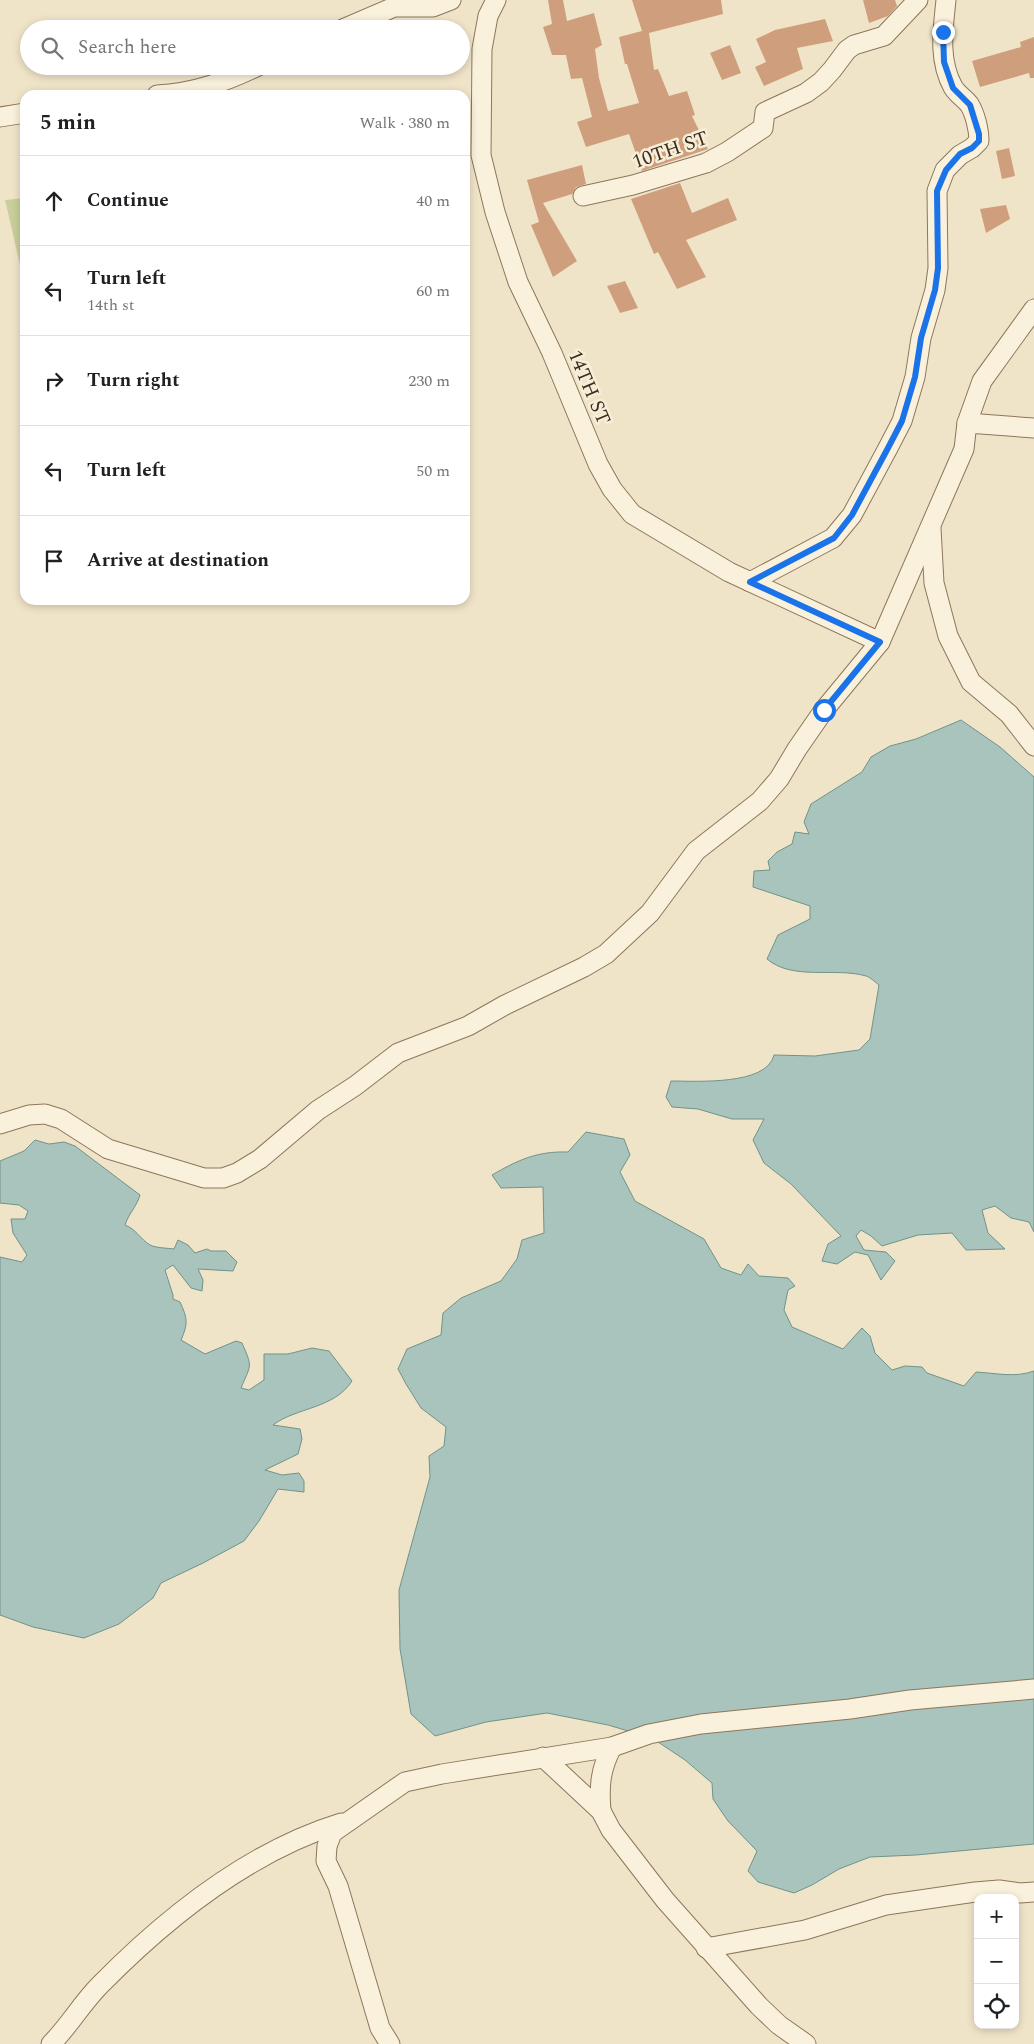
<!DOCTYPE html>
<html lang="en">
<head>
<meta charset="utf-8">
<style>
	:root { --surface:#fff; --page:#f6f6f6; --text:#202124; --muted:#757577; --line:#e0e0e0 }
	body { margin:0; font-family:Spectral,serif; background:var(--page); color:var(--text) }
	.controls { position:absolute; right:15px; bottom:15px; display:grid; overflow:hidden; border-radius:10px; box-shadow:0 2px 8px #0003 }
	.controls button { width:45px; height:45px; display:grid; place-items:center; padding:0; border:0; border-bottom:1px solid var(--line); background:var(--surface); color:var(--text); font:25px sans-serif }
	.stop { position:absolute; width:15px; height:15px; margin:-11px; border:4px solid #1a73e8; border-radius:50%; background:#fff }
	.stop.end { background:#1a73e8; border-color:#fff; box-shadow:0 1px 5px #0008 }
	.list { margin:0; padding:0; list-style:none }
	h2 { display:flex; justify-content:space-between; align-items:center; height:65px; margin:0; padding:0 20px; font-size:21px }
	h2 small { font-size:16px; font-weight:400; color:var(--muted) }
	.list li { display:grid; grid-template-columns:32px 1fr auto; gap:15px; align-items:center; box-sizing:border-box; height:90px; padding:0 20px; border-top:1px solid var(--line) }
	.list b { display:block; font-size:19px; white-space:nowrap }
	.list p { margin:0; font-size:16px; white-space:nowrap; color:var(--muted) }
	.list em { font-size:16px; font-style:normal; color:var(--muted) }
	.icon { flex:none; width:28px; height:28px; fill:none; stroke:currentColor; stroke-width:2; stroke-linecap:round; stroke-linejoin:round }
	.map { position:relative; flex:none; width:1034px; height:2044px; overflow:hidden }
	.search { position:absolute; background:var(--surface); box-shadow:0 2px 8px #0003; left:20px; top:20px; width:450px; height:55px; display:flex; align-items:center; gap:12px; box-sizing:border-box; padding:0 18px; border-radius:28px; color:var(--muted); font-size:19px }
	.panel { position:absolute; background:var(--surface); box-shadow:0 2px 8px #0003; left:20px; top:90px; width:450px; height:515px; border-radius:15px }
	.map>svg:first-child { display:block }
</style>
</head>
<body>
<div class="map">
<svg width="1034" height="2044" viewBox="0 0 1034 2044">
	<rect width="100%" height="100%" fill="#f0e4c8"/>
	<!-- green -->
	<polygon fill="#c9cf9b" points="25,198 25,286 5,200"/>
	<!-- water -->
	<g fill="#a9c4bc" stroke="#6f938a">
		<path d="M961,720L1000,747L1034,777V1232L1029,1222L1011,1218L995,1206L982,1210L988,1233L1005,1249L966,1250L952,1233L918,1235L882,1246L871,1236L861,1230L856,1236L864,1250L886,1252L895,1261L881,1280L868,1255L855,1252L837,1264L822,1261L828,1244L841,1236L791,1184L764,1163L753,1140L764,1119H732L698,1109L672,1107L666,1097L671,1081C695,1081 767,1086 774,1055L815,1056L859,1050L870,1039L879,985C875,982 870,977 866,976C835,967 793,981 767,959L778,935L810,919V906L753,887L754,871L770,870L768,861L777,852L792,844L795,832L809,834L804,822L811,804L862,772L871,757L890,746L916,739Z"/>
		<path d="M586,1132L624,1139L630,1155L620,1172L635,1201L704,1239L721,1268L741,1275L748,1264L759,1276L788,1278L795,1286L788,1290L784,1310L792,1327L843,1349L862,1328L870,1336L875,1353L892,1370L905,1366L922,1367L927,1373L964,1386L976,1372C995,1373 1015,1378 1034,1371V1844L916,1855L870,1857L839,1869L812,1885L794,1893L758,1882L748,1871L757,1851L728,1821L713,1799L712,1783L685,1760L652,1738L608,1725L547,1713L486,1722L435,1736L411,1714L400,1649L399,1590L430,1477L429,1456L444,1446L446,1427L421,1408L406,1384L398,1369L407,1349L441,1335L443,1313L461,1298L501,1281L517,1259L522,1240L544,1233L543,1187L501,1188L492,1175C518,1160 537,1151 568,1152Z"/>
		<path d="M35,1140L49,1144L64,1142L75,1146L140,1195C137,1206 129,1213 125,1225C136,1229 140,1239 150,1245C156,1248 167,1248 174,1249L178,1240L188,1245L195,1253L207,1249L211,1251H226L237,1262L233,1271L198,1269L203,1280L202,1291L191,1288L173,1265L165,1270L173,1295V1299L180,1302C188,1319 188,1324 181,1340L205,1354L236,1341L242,1343C253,1368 251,1364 241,1388L249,1390L264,1380V1354H288L312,1348L329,1351L352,1381C334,1409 297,1407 273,1425L300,1429L302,1439L298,1454L265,1470L282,1475L299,1473L304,1481V1492L278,1489L259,1521L244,1541L203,1563L161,1583L153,1598L119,1624L84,1638L33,1627L0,1615V1257L22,1262L27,1255L13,1233L11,1219H25L28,1211L19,1205L0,1203V1161L24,1151Z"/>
	</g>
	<!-- building -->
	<g fill="#cf9f7d">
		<polygon points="548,0 563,0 567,21 594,13 602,45 595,49 599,78 608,111 639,103 627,64 625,64 619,37 642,31 632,0 721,0 723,14 649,33 654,70 658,69 669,96 687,91 695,115 692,116 708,149 642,171 629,134 586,147 577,122 592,117 582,78 571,79 566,55 552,55 543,27 552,24"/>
		<polygon points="863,0 895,0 897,6 888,16 869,23"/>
		<polygon points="825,19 833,41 797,48 803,69 764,86 755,67 766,62 756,39 775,30"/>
		<polygon points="1034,37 1034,78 1030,78 1029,73 980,87 972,61 1021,47 1020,42"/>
		<polygon points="730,45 741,73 722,80 710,53"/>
		<polygon points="1009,148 1015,176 1002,179 996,151"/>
		<polygon points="582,165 586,184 576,187 572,194 543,203 577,261 553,277 531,225 539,222 527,180"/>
		<polygon points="680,183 692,213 728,198 737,220 686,240 706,277 677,289 658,252 654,254 631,199"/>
		<polygon points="1006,205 1010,219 986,233 980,209"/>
		<polygon points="625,281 638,308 620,313 607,286"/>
	</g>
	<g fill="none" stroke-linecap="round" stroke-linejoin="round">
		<defs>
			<g id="street">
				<polyline points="496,0 488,16 482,49 481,155 495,212 518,282 552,353 598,464 612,489 632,514 729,572 880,642"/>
				<polyline points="343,29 394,7 433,7 451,0"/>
				<path d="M157,95C194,93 225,82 258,66"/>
				<polyline points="0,117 25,113"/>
				<polyline points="583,196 633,185 706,163 727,152 763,128 765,112 806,93 821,82 832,70 847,50 854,45 884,36 918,0"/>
				<polyline points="967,423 1034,428"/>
				<polyline points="931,528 934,583 948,636 971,682 1009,714 1034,746"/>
				<path d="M750,582L833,538L852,515L888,448L902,421L915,377L921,338L935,290L938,268L937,191L945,170L960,155L972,148L979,141C979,130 975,113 969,104C964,98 957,94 953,87C938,60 943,29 946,0"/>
				<polyline points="0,1124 29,1115 45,1114 61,1119 108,1149 204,1178 223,1178 237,1173 260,1159 318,1110 355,1086 398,1053 468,1026 505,1005 584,967 606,954 650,913 696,851 760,801 779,779 797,749 824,710 880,642 964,449 967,423 982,381 1034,309"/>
				<polyline points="543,1757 601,1811 611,1830 665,1900 759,2006 779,2025 806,2044"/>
				<path d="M601,1811C599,1786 600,1770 612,1747"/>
				<polyline points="706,1948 805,1930 886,1905 975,1892 999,1890 1020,1893 1034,1892"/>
				<path d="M51,2044C69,2026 82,2003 100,1985C166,1918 250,1851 341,1823"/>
				<polyline points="390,2044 380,2028 338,1886 326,1861 327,1846 332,1833 405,1782 442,1774 612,1747 649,1734 701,1724 850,1709 910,1700 1034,1689"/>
			</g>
		</defs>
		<!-- street casing -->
		<use href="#street" stroke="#8d765c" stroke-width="21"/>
		<!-- street -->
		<use href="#street" stroke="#faf1dc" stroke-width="19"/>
	</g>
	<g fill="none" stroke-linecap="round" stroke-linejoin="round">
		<!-- route -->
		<polyline stroke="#1a73e8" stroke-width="6" points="824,710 880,642 750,582 834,538 852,515 888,448 902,421 915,377 921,338 935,290 938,268 937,191 946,170 960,154 972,148 979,141 979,134 970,105 953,88 944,62 943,32"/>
	</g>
	<g text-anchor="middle" stroke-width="5" stroke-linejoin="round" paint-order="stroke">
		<!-- street labels -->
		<g font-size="20" fill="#3d2e20" stroke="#f7eed8">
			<text transform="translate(670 149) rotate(-19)" y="7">10TH ST</text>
			<text transform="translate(590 387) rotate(67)" y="7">14TH ST</text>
		</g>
	</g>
</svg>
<div class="controls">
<button>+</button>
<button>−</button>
<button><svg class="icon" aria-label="locate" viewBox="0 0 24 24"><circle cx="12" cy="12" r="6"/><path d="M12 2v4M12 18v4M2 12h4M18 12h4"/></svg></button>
</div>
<div class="stop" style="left:824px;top:710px"></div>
<div class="stop end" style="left:943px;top:32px"></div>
<div class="search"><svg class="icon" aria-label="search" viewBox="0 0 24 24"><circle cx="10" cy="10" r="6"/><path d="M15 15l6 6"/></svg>Search here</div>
<section class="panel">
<h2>5 min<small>Walk · 380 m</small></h2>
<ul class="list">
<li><svg class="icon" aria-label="ahead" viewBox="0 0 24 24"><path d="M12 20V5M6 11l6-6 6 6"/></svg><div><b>Continue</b></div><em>40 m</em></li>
<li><svg class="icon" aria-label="left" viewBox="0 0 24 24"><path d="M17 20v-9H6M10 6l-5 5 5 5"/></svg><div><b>Turn left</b><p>14th st</p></div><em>60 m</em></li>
<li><svg class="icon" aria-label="right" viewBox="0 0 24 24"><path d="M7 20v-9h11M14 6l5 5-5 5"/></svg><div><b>Turn right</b></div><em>230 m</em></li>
<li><svg class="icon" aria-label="left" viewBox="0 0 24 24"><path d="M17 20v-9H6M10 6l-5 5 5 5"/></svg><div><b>Turn left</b></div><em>50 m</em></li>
<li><svg class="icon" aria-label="arrive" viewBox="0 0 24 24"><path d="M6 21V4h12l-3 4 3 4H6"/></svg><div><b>Arrive at destination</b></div></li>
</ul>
</section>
</div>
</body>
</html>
